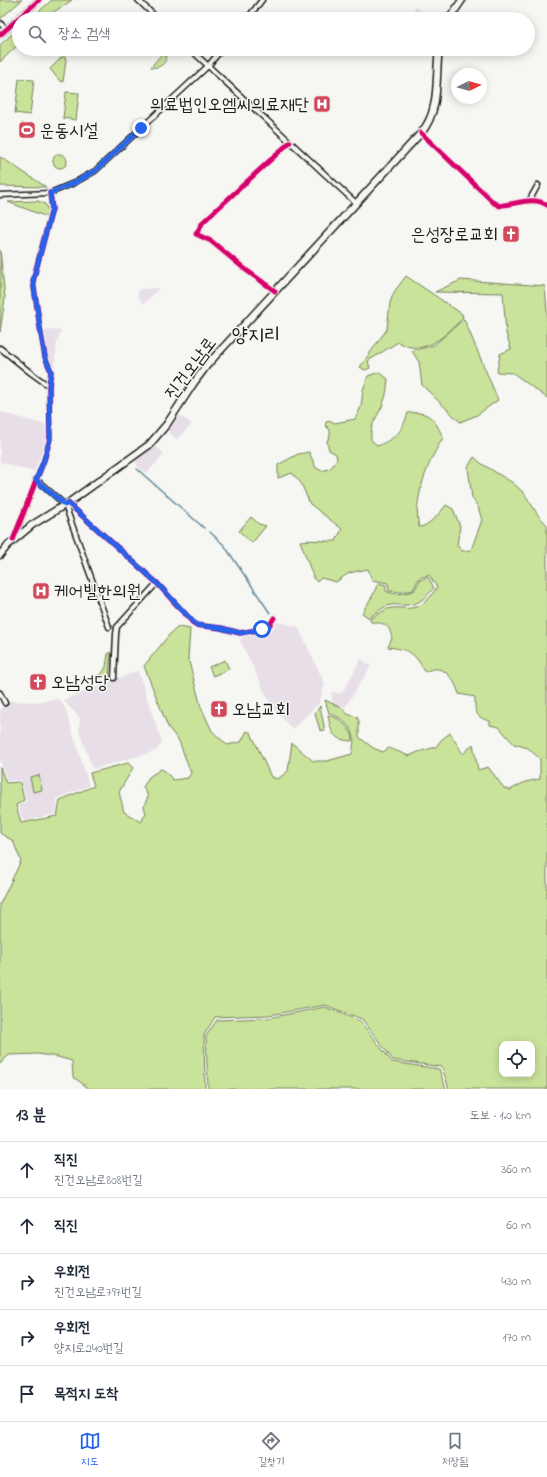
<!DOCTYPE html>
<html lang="ko">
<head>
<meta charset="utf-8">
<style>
	:root { --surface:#fff; --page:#f6f6f7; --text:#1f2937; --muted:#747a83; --line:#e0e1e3; --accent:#2563eb }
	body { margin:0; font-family:"Indie Flower","Poor Story",sans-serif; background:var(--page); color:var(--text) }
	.controls { position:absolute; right:12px; bottom:12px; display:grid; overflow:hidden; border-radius:8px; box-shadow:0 2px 10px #0003 }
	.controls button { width:36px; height:36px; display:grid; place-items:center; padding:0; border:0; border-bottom:1px solid var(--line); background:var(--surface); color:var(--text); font:20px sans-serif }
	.compass { position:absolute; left:451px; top:68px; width:36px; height:36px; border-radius:50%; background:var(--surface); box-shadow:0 2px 10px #0003; rotate:84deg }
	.stop { position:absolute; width:12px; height:12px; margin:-9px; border:3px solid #2563eb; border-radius:50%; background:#fff }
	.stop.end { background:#2563eb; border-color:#fff; box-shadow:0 1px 4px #0008 }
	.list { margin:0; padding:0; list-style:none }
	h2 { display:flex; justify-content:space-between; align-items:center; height:52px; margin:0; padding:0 16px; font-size:17px }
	h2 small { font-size:13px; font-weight:400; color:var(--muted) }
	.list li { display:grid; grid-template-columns:26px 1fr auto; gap:12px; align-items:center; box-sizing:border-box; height:56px; padding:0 16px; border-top:1px solid var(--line) }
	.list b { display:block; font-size:15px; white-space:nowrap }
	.list p { margin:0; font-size:13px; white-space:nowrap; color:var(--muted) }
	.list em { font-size:13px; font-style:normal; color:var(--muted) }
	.icon { flex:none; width:22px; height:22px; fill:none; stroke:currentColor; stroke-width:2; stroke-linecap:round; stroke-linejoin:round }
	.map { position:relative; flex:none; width:547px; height:1089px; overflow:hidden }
	.search { position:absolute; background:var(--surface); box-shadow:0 2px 10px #0003; left:12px; right:12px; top:12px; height:44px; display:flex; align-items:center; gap:10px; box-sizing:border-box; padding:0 14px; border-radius:22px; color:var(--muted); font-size:15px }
	.sheet { height:332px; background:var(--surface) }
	nav { display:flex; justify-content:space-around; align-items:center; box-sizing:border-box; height:56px; border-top:1px solid var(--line); background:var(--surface); font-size:11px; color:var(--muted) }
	nav a { display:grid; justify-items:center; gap:2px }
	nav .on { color:var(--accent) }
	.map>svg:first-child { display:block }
</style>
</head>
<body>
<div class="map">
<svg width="547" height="1089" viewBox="0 0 547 1089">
	<rect width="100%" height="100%" fill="#f6f6f2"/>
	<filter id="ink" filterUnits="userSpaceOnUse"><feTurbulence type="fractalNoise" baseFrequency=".025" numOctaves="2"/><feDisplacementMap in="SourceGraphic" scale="8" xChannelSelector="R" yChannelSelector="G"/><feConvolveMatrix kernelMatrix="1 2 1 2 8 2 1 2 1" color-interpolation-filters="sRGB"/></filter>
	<g filter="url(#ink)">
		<!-- built -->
		<g fill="#e7dee8">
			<polygon points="416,7 430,19 405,19"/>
			<polygon points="159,288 144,304 138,297 138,292 140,289"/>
			<polygon points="54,330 61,331 57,342 54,366 51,366 47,354 43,331"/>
			<polygon points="0,412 46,425 46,442 34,472 0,462"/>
			<polygon points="178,415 181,416 192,424 177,439 168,432"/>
			<polygon points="155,445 164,454 147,473 140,469 135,461"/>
			<polygon points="277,622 298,627 325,684 319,703 292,729 271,705 240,640 244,636 264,633 272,630"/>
			<polygon points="361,659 371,666 345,707 335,704 332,701 331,691 337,693 342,693"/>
			<polygon points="138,671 162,743 156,751 93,769 79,731 80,718 63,700"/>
			<polygon points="59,699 65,708 89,786 57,798 56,814 23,821 18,805 26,801 21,780 7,781 0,760 0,711 5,703 11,701 34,702"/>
		</g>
		<!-- green -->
		<g fill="#cae39a" stroke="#73805b" fill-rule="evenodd">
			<polygon points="0,0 22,0 0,19"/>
			<path d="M52,0H72C63,7 53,11 45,19H30Z"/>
			<polygon points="19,28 19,44 0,62 0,45"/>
			<path d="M165,50C169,61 162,69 151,67Z"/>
			<polygon points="62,57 65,57 66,60 63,82 59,80 50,69"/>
			<polygon points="19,79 34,80 30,115 15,113"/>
			<polygon points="66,92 79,93 76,120 63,118"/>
			<polygon points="22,123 32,132 28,136 21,129"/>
			<circle cx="60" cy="161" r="7"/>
			<polygon points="0,157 2,158 46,187 0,186"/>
			<polygon points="38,201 45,204 48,210 47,217 8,202"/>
			<polygon points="0,250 5,298 0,332"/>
			<path d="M406,276L462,314L463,318C444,336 425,358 398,342L368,361L370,368L365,370L360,367L387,329L390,303L394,292Z"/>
			<polygon points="461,280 545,286 547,312 547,398 513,373 497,372 500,354 511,349 506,333 503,293 435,292"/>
			<polygon points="464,319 498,400 477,415 460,422 422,385 419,362 412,351 434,345"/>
			<path d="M379,372L388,379C387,386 387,394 384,401C379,417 369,422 371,440L378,446C398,436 401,433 408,413C430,411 435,419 443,438C429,459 412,501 419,527C428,527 441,512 446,505L453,509L460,526L457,545L462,551L471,550L482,520L478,507L472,498L468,467L474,457L482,464L513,483L524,493L538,515L547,525V1089H449L442,1067L393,1060L362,1019L325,1005L269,1015L215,1017L204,1035L205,1089H90L73,1077L72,1061L58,1057L38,1054L9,1055L0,1064V904L21,861L13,841L0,833V767L6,783L20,782L24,800L16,805L21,823L57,816L60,800L94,786L90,773L128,763L133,768L119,792L124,812L141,822L146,813L144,807L148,796L143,787L149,777L161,769L165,771L173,780L188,778L191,773L179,741L168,727L144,666L169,635L178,627L190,629L188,658L201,707L212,731L227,745L241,742L247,731L251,733L271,777L278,779L288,771L292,743L313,761H327L352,754C353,748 355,740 353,734C349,724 339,716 329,713L325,700L344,709L347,714L357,717L359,721V737L373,748L383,752L389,748L409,756L418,752L436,747L441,740L450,733L463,754L473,744L478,770L488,767L504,788L510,790L525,782L540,779V759L528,748L514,744L499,727L490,725V721C474,717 475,711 475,697L459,694C454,678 443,662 425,672C414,652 410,650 388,647L392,638C389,624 385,623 371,622L370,619C377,615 384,609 392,608C399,607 405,609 411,608C423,607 431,597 437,587L429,575L419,578L413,590L401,592L389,591L388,583L372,580L368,569L349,573L336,582L321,578L317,582L314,579L300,541C312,539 324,542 336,541L342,529L310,504L301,483L292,473L278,478V465L298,454L309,452L316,468L322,471L331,468L337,459L336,454L329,450L327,441L330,436V430L325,425L327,421L335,423L355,419L361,407L363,390L368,376ZM502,1044H532V1074H502Z"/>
			<polygon points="251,517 259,524 266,526 252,543 239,531"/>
			<path d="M428,577L434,588C426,597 419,605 406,605C401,606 396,604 391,605C382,607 376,613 369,618L362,613L373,595L378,583L386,585V591C395,596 405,593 414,591L420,580Z"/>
			<polygon points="111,652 109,676 96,679 92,677 101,675 106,667 108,654"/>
			<polygon points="225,660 229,669 213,676 209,667"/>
			<polygon points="320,706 325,731 320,730 315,714"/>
			<path d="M328,715C341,718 346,725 353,736L352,741C333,740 331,733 328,715Z"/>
			<polygon points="39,775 42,790 33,792 30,777"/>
			<polygon points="325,1007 360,1021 392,1062 439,1069 446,1089 208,1089 206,1036 217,1020 268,1018"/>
		</g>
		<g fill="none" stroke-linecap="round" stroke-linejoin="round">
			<!-- stream -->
			<g stroke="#658d9f" stroke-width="1.5">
				<polyline points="137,469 204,528"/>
				<polyline points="210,532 224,545 270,613"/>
			</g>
			<defs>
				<g id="minor">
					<polyline points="138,0 158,19"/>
					<polyline points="247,19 262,0"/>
					<polyline points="0,23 6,29"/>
					<polyline points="190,49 356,203"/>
					<path d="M421,133L494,203L500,206L503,205C517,204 534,196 547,205"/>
					<polyline points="0,195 50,193 74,183 95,171 208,66 222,49"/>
					<polyline points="529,201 538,185"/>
					<polyline points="275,291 246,270 211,241 196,234 203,222 290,142"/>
					<polyline points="0,348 31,373 49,386"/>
					<polyline points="36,479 65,505 109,627"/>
					<polyline points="68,503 157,583 195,625 221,628 240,633 262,629 269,626 274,618"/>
					<polyline points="14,539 44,460 50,439 49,386 51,371 45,357 41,334 33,281 52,209 50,193"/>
					<polyline points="114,678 116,634 117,627 157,583"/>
					<polyline points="0,693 5,703"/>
				</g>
				<polyline id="tertiary" points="0,35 39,0"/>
				<g id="secondary">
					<polyline points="449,19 462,0"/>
					<path d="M0,555L8,545L32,525L71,501L149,445L167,424L193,384L208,364L421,133C441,110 435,77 439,49"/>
				</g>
			</defs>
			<!-- minor casing -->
			<use href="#minor" stroke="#1c1c1c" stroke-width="7"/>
			<!-- tertiary casing -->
			<use href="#tertiary" stroke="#1c1c1c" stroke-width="8"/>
			<!-- secondary casing -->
			<use href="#secondary" stroke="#1c1c1c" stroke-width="9"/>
			<!-- minor -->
			<use href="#minor" stroke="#f6f6f2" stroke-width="4"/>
			<!-- tertiary -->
			<use href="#tertiary" stroke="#f6f6f2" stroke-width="5.5"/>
			<!-- secondary -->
			<use href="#secondary" stroke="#f6f6f2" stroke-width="6"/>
			<defs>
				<g id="cycleway">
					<polyline points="0,35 39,0"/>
					<path d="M421,133L494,203L500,206L503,205C517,204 534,196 547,205"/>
					<polyline points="275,291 246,270 211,241 196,234 203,222 290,142"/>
					<polyline points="68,503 157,583 195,625 221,628 240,633 262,629 269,626 274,618"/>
					<polyline points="13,540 44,460 50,439 49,386 51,371 45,357 41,334 33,281 52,209 50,193"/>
				</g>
			</defs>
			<!-- cycleway casing -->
			<use href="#cycleway" stroke="#f6f6f2" stroke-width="8"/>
			<!-- cycleway -->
			<use href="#cycleway" stroke="#d6006c" stroke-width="5"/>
		</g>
	</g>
	<g fill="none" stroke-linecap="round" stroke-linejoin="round" filter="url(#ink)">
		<!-- route -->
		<polyline stroke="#2563eb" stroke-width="5" points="141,128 95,171 74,183 50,193 52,209 33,281 41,334 45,357 51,371 49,386 50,439 44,460 36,480 65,505 68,503 157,583 196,625 221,628 240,633 262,629"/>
	</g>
	<!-- icons -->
	<defs>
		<symbol id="hospital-square" viewBox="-11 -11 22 22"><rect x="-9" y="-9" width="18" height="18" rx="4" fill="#d1495b" stroke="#f6f6f2"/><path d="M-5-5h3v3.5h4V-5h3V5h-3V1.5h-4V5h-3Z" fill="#fff"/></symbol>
		<symbol id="stadium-square" viewBox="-11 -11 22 22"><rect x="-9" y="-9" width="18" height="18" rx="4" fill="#d1495b" stroke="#f6f6f2"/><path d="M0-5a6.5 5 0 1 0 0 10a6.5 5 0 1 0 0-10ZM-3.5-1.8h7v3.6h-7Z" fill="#fff"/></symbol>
		<symbol id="church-square" viewBox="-11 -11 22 22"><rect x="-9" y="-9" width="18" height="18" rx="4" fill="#d1495b" stroke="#f6f6f2"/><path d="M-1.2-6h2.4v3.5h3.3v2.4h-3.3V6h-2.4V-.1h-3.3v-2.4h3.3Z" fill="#fff"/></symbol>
	</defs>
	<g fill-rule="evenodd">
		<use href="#hospital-square" x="312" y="94" width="20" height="20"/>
		<use href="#stadium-square" x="17" y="120" width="20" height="20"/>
		<use href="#church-square" x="501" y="224" width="20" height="20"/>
		<use href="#hospital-square" x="31" y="581" width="20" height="20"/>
		<use href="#church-square" x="28" y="672" width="20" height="20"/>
		<use href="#church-square" x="209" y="699" width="20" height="20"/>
	</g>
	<g text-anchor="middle" stroke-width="3" stroke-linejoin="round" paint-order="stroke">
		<!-- poi labels -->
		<g font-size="18" fill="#1c1c1c" stroke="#f6f6f2" text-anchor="start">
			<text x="309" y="110" text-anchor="end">의료법인오엠씨의료재단</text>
			<text x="40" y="136">운동시설</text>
			<text x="498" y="240" text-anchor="end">은성장로교회</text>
			<text x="54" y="597">케어빌한의원</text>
			<text x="51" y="688">오남성당</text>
			<text x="232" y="715">오남교회</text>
		</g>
		<!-- street labels -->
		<g font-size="18" fill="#1c1c1c" stroke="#f6f6f2">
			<text transform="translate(190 368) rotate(-53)" y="6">진건오남로</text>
		</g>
		<!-- quarter labels -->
		<g font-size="20" fill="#1c1c1c" stroke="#f6f6f2">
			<text x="256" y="341">양지리</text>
		</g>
	</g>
</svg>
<div class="controls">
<button><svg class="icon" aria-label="locate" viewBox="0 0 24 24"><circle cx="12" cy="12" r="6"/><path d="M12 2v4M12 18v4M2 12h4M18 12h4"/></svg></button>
</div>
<svg class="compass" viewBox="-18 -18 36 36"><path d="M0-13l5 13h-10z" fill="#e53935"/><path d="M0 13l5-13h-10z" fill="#747a83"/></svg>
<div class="stop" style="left:262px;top:629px"></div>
<div class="stop end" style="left:141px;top:128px"></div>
<div class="search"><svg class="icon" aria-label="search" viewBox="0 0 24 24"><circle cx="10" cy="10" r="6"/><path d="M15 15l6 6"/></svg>장소 검색</div>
</div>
<section class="sheet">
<h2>13 분<small>도보 · 1.0 km</small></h2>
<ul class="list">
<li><svg class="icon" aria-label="ahead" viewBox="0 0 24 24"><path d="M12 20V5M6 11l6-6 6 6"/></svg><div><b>직진</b><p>진건오남로808번길</p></div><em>360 m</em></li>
<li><svg class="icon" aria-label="ahead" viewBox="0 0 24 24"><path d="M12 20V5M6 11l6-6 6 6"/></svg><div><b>직진</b></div><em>60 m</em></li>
<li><svg class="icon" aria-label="right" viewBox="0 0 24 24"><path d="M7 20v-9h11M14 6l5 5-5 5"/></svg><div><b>우회전</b><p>진건오남로797번길</p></div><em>430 m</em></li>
<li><svg class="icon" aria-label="right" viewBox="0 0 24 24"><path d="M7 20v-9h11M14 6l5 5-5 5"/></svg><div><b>우회전</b><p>양지로240번길</p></div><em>170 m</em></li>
<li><svg class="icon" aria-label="arrive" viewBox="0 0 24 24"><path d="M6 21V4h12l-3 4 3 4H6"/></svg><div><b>목적지 도착</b></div></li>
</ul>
</section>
<nav>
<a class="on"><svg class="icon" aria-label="map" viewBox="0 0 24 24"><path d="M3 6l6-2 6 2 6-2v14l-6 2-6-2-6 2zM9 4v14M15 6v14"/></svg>지도</a>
<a><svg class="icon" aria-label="directions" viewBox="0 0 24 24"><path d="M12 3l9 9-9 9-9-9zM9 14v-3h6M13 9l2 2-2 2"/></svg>길찾기</a>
<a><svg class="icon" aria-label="saved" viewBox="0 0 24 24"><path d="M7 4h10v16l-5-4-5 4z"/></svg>저장됨</a>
</nav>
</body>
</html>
